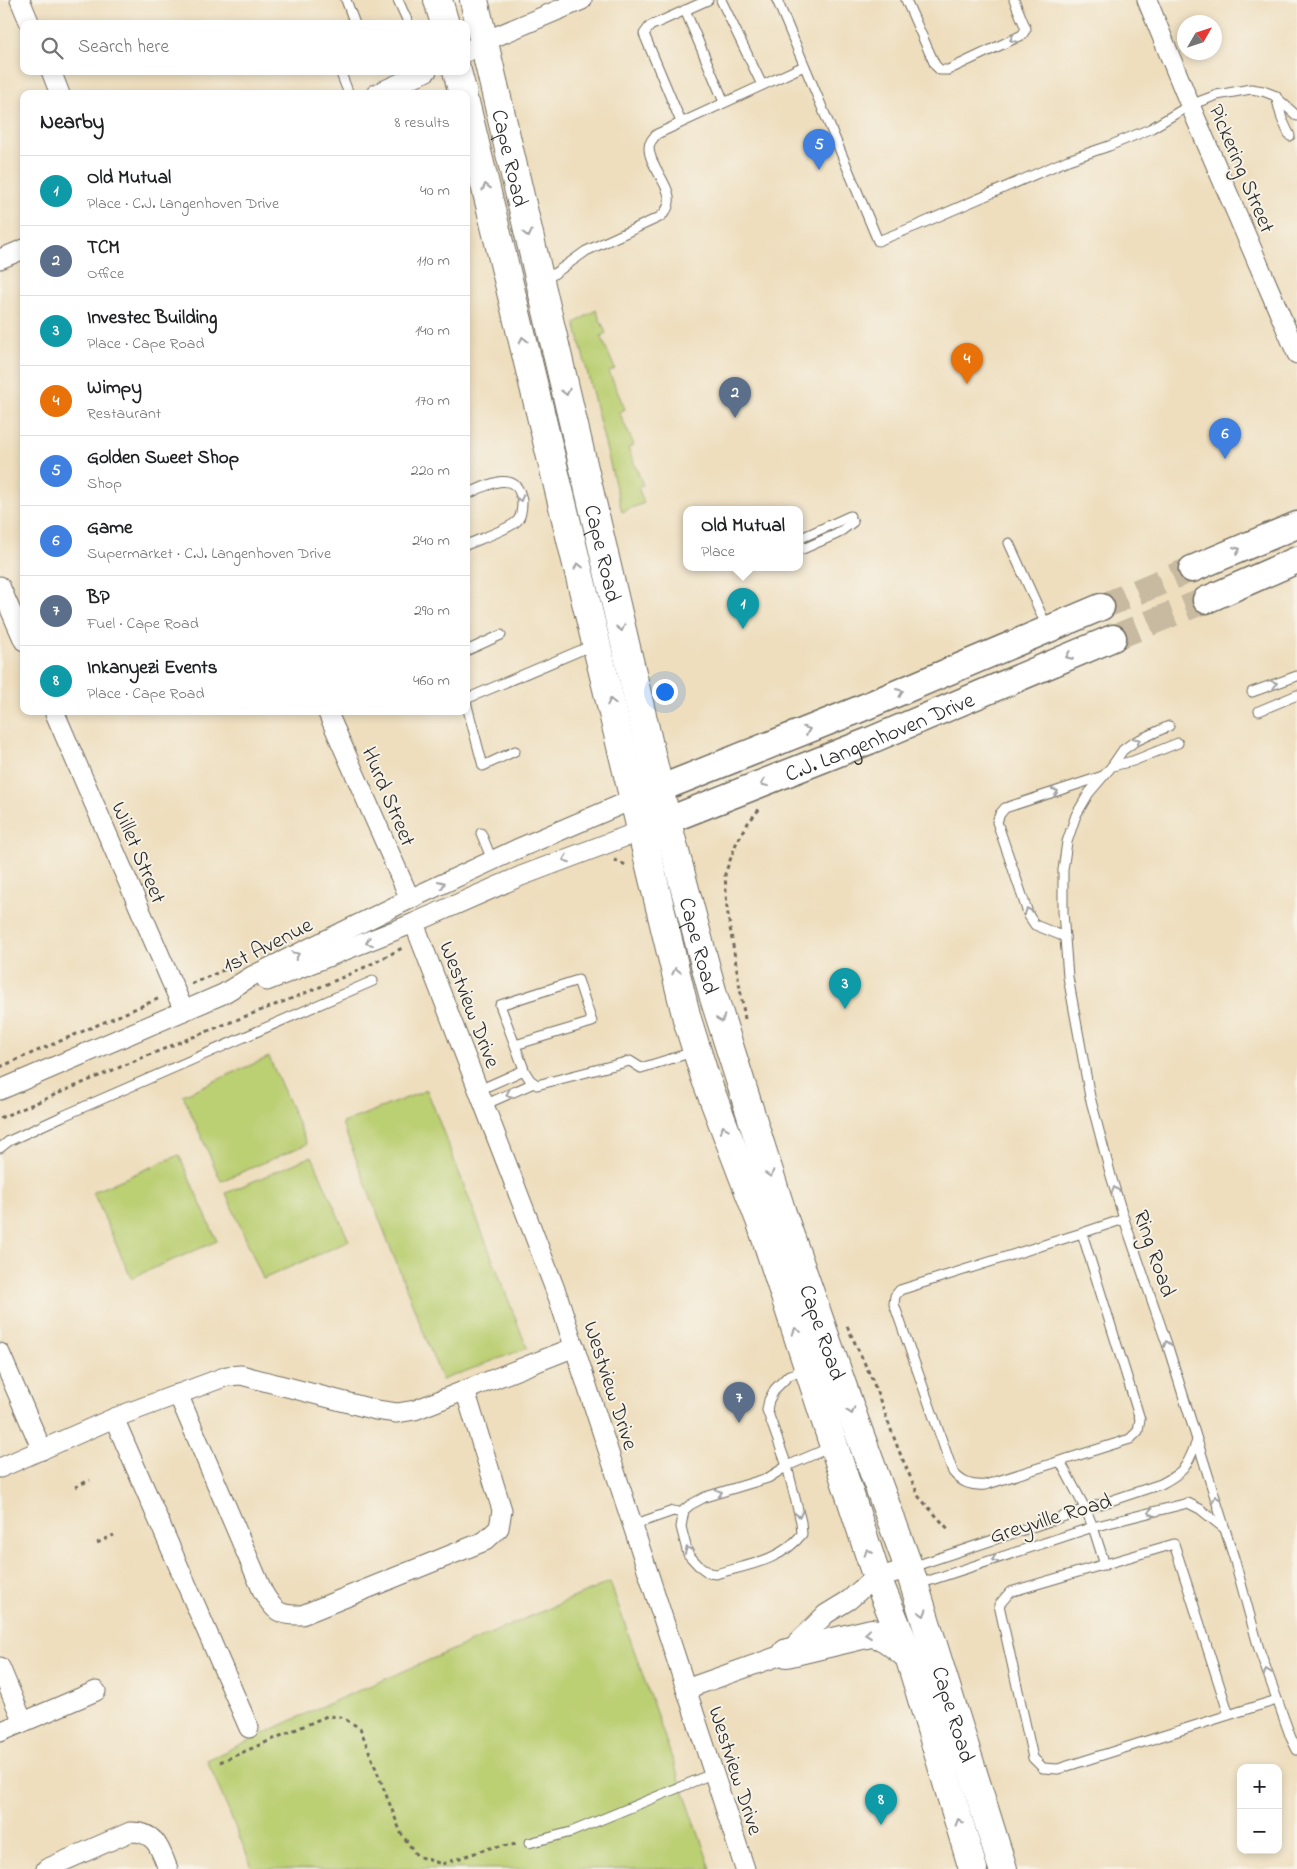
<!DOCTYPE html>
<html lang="en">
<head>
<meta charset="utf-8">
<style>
	:root { --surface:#fff; --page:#f2f2f2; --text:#202124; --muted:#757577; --line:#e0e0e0; --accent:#1f6fb2 }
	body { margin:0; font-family:"Indie Flower",sans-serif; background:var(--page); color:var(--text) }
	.controls { position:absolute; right:15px; bottom:15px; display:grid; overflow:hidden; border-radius:10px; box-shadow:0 2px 8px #0003 }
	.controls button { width:45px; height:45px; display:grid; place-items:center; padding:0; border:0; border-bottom:1px solid var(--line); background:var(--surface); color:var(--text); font:25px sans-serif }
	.compass { position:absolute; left:1177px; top:15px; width:45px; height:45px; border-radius:50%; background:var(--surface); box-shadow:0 2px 8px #0003; rotate:51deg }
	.you { position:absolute; left:664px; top:691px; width:18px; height:18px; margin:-12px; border:4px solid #fff; border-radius:50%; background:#1a73e8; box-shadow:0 0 0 8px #1a73e833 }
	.badge { display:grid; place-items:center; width:32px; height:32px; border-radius:50%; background:var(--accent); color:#fff; font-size:16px; font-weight:700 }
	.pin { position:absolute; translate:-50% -41px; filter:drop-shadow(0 1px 2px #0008) }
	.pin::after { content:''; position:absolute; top:26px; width:18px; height:15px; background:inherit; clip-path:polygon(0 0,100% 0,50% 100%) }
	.popup { position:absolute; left:683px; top:506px; width:120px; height:65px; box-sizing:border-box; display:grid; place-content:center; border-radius:10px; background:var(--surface); filter:drop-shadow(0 1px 4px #0005); font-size:16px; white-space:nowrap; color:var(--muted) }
	.popup b { font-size:19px; color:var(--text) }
	.popup::after { content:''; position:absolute; left:50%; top:100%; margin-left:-10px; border:10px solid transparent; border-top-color:var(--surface) }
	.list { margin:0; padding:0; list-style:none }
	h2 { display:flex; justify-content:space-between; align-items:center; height:65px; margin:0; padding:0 20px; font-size:21px }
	h2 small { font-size:16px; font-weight:400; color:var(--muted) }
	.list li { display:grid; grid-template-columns:32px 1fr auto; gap:15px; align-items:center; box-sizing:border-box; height:70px; padding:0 20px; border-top:1px solid var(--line) }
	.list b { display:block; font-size:19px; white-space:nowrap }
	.list p { margin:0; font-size:16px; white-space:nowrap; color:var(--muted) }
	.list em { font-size:16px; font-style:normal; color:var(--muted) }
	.icon { flex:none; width:28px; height:28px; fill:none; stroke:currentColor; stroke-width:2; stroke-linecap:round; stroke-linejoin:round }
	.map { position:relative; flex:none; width:1297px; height:1869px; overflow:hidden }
	.search { position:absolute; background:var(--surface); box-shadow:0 2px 8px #0003; left:20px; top:20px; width:450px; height:55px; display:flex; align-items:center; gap:12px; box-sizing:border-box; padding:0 18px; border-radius:10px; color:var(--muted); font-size:19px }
	.panel { position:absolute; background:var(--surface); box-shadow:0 2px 8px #0003; left:20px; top:90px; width:450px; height:625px; border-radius:10px }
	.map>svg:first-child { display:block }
</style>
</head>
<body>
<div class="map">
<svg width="1297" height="1869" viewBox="0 0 1297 1869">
	<rect width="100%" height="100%" fill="#f7f3e8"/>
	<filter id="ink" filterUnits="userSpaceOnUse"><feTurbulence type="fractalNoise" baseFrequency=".02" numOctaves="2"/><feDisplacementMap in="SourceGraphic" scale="10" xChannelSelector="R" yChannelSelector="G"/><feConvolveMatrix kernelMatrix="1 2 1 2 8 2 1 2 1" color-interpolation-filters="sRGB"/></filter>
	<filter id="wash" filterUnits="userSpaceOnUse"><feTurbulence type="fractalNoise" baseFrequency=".0096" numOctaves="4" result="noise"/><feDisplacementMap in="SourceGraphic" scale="20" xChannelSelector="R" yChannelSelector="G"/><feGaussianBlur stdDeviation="1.12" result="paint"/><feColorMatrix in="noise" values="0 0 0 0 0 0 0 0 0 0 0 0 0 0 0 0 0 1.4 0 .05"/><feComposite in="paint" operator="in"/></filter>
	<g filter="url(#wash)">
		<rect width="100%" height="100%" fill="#eedebe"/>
		<!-- green -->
		<g fill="#bbcf73" stroke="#737d4f">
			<polygon points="596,310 606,333 601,336 615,369 609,372 625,409 619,412 634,445 628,448 643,485 638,487 644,503 622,512 575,323"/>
			<polygon points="269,1057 307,1144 221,1181 183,1095"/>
			<polygon points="427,1090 527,1348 442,1380 342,1123"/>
			<polygon points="179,1155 217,1241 131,1278 93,1192"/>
			<polygon points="312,1156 349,1241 263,1279 226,1193"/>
			<polygon points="610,1582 711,1869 253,1869 207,1760 316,1709"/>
		</g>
	</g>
	<g filter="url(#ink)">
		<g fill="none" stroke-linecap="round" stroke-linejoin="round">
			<!-- secondary-tunnel -->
			<g stroke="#c7baa1" stroke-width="26" stroke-dasharray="26 13" stroke-linecap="butt">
				<polyline points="1101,607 1192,569"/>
				<polyline points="1113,638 1206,600"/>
			</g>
			<defs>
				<g id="lane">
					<polyline points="346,0 355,24"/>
					<polyline points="398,0 408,22"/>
					<polyline points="721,0 762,85"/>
					<polyline points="777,0 878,241 916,226 1068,160 1109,146 1150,129 1190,105 1217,95 1251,89 1263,91 1276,96 1282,119 1290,136"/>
					<polyline points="906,0 935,65 940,70 948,70 1022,35 1026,29 1014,0"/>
					<polyline points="685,10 724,102"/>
					<polyline points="340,71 349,94"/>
					<polyline points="1276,97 1297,116"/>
					<polyline points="681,122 644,34 650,26 708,0"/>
					<path d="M544,281L586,251L660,217C686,196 649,171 649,148C649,142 653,138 657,134L804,66"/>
					<path d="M466,495C485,486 517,467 522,501C522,507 522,515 518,520C512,528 477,540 466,545"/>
					<polyline points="799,539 850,516"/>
					<polyline points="799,540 803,549 837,534 853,522"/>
					<polyline points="1009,543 1047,627"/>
					<polyline points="466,651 501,635"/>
					<polyline points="1252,692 1297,676"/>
					<polyline points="466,699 593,645"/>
					<polyline points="466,702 483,766 515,751"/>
					<polyline points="1259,711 1297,695"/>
					<polyline points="1169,726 1134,742 1123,750 1112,766 1089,793 1076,815 1067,842 1063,870 1063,912 1068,977 1090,1097 1111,1176 1124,1219 1168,1347 1234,1558 1259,1649 1291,1738 1297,1750"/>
					<polyline points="1112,766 1133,761 1178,743"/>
					<polyline points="481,833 492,860"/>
					<polyline points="1065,937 1035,925 1029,916 997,822 1000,814 1005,808 1103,776"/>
					<polyline points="515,1045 592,1022 578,980 500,1005 525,1072 530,1080 537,1085 630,1061 641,1068 693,1052"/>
					<polyline points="479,1090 524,1070"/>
					<polyline points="484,1105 534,1083"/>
					<polyline points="0,1148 9,1141 63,1116 373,981"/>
					<path d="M1082,1233L1140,1419L1138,1431L1130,1439L985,1485C971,1486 962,1483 953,1472L894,1304L895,1296L900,1290L1082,1233L1124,1219"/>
					<path d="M805,1371L789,1375L775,1389L769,1400L767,1410L787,1466L801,1522L802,1534C781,1561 747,1565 716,1574L709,1573L698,1565L688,1554L681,1527L684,1510L690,1505L705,1497L768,1478L787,1466L831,1447"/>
					<polyline points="1060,1461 1086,1510 1093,1527 1105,1565"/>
					<polyline points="633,1525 673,1511 683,1513"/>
					<path d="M912,1567L1161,1484C1186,1471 1187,1466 1197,1441"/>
					<polyline points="916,1585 1093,1527 1188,1503 1200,1509 1225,1529"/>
					<polyline points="1229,1715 1174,1544 1010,1592 999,1605 1033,1758 1043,1768 1058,1769 1257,1706 1277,1700"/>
					<polyline points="529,1843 571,1832 714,1773"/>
				</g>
				<g id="street">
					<polyline points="20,0 30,24"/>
					<polyline points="1147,0 1190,105 1297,354"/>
					<polyline points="466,52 483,42 582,0"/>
					<polyline points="51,71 60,94"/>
					<polyline points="376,94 427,71"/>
					<polyline points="0,259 24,249"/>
					<polyline points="0,586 24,641"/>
					<polyline points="54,711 184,1011"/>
					<polyline points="327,711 410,899"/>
					<polyline points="414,923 558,1297 745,1869"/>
					<polyline points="267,981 414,923 521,876 643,830"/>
					<polyline points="0,1090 223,994 252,976 410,899 517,849 634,799"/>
					<polyline points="0,1353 42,1450"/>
					<path d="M178,1394L263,1592C274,1611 279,1616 302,1615L485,1541L499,1528L502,1510L465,1390"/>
					<polyline points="114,1418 249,1728"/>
					<polyline points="0,1468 114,1418 227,1376 241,1375 376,1410 397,1413 415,1410 575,1347"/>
					<polyline points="0,1667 23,1722"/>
					<polyline points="686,1689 787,1653 826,1614 849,1600 868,1583 877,1578 909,1568"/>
					<polyline points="0,1732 96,1691"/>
					<path d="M46,1869L130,1832C156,1831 160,1849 168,1869"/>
				</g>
				<g id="secondary">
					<polyline points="1192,569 1297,525"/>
					<polyline points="1206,600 1297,560"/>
					<polyline points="639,797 855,711 1101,607"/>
					<path id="s1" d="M646,829L869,741L1113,638"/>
				</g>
				<g id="primary">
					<polyline points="438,0 445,24"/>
					<path id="s2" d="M474,0L667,822L714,998L782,1213L854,1419L909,1568L1003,1869"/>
					<polyline points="457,71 463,94"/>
					<polyline points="466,106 687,1019 705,1077 761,1223 877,1578 909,1656 973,1869"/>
					<path d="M787,1653L871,1633C886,1634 897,1647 909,1656"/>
				</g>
			</defs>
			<!-- lane casing -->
			<use href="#lane" stroke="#6f6a5e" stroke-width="11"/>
			<!-- street casing -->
			<use href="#street" stroke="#6f6a5e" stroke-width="21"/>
			<!-- secondary casing -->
			<use href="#secondary" stroke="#6f6a5e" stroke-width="29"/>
			<!-- primary casing -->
			<use href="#primary" stroke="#6f6a5e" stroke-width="30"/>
			<!-- path -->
			<g stroke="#6f6a5e" stroke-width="3" stroke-dasharray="4 4" stroke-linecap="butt">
				<polyline points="614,860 628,866"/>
				<polyline points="191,984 231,967"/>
				<polyline points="745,1019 727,909 725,874 736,844 748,823 761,807"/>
				<polyline points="0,1067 160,998"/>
				<path d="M0,1118C67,1090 135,1060 203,1033C270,1006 339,983 402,948"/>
				<polyline points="847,1326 872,1379 899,1451 919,1497 950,1531"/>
				<polyline points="75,1487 90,1480"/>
				<polyline points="97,1543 114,1535"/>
				<polyline points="220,1762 327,1716 341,1717 360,1728 401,1833 417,1856 442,1864 493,1847 519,1844"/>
			</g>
			<!-- lane -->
			<use href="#lane" stroke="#fff" stroke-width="9"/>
			<!-- street -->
			<use href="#street" stroke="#fff" stroke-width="19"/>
			<!-- secondary -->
			<use href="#secondary" stroke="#fff" stroke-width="26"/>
			<!-- primary -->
			<use href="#primary" stroke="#fff" stroke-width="28"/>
		</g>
		<!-- one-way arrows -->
		<defs><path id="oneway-chevron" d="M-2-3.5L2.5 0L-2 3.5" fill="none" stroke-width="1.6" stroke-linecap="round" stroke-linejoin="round" transform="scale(1.25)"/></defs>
		<g stroke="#a0a0a0">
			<use href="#oneway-chevron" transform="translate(1013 39) rotate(155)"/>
			<use href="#oneway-chevron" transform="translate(486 187) rotate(-104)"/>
			<use href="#oneway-chevron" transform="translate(528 234) rotate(77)"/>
			<use href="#oneway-chevron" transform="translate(523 340) rotate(-104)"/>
			<use href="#oneway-chevron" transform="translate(566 392) rotate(77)"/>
			<use href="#oneway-chevron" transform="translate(520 498) rotate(75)"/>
			<use href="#oneway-chevron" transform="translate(1237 550) rotate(-23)"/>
			<use href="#oneway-chevron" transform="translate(578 566) rotate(-104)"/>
			<use href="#oneway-chevron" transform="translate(621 628) rotate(77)"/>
			<use href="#oneway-chevron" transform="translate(1069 656) rotate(157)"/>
			<use href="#oneway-chevron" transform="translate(1274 684) rotate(-19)"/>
			<use href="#oneway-chevron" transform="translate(900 692) rotate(-23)"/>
			<use href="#oneway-chevron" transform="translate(611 702) rotate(-103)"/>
			<use href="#oneway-chevron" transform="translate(807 730) rotate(-21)"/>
			<use href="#oneway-chevron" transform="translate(1137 741) rotate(-29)"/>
			<use href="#oneway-chevron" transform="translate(764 783) rotate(158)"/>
			<use href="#oneway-chevron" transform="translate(1055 792) rotate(-18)"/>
			<use href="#oneway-chevron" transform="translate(566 859) rotate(159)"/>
			<use href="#oneway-chevron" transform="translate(442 884) rotate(-25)"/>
			<use href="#oneway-chevron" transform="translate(1028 911) rotate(-112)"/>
			<use href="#oneway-chevron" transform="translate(369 942) rotate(158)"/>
			<use href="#oneway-chevron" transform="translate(296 955) rotate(-26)"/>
			<use href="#oneway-chevron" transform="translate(676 971) rotate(-103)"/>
			<use href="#oneway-chevron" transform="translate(721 1019) rotate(72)"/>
			<use href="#oneway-chevron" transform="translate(509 1094) rotate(156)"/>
			<use href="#oneway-chevron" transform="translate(724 1129) rotate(-111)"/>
			<use href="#oneway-chevron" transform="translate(770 1174) rotate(72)"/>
			<use href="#oneway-chevron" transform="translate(1115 1190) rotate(-107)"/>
			<use href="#oneway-chevron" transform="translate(796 1331) rotate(-108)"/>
			<use href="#oneway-chevron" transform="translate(1167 1344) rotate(-107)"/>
			<use href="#oneway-chevron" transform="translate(851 1411) rotate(71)"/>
			<use href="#oneway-chevron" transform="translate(719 1493) rotate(-18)"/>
			<use href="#oneway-chevron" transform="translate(1216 1499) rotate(-107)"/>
			<use href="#oneway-chevron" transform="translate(1151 1512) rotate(166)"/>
			<use href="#oneway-chevron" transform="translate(799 1514) rotate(76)"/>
			<use href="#oneway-chevron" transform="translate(688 1550) rotate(-114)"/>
			<use href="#oneway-chevron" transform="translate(868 1552) rotate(-108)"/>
			<use href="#oneway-chevron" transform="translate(995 1559) rotate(162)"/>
			<use href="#oneway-chevron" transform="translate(923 1613) rotate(73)"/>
			<use href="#oneway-chevron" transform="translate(868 1634) rotate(174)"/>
			<use href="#oneway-chevron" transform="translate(1267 1672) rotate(-110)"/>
			<use href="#oneway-chevron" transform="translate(959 1822) rotate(-107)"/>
		</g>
	</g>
	<g text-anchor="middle" stroke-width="4" stroke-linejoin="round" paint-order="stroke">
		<!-- street labels -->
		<g font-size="22" fill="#2b2b2b" stroke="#f7f3e8">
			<text dy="8" stroke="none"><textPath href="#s2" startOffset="162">Cape Road</textPath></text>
			<text transform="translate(1243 168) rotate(67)" y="8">Pickering Street</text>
			<text dy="8" stroke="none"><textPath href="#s2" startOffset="568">Cape Road</textPath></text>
			<text dy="8" stroke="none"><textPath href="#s1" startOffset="251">C.J. Langenhoven Drive</textPath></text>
			<text transform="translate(390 796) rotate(67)" y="8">Hurd Street</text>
			<text transform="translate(140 852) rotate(67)" y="8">Willet Street</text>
			<text transform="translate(267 944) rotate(-27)" y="8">1st Avenue</text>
			<text dy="8" stroke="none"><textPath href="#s2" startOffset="972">Cape Road</textPath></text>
			<text transform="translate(471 1004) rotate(69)" y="8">Westview Drive</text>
			<text transform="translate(1156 1253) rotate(71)" y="8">Ring Road</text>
			<text dy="8" stroke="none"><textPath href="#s2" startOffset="1378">Cape Road</textPath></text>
			<text transform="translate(612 1385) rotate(72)" y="8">Westview Drive</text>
			<text transform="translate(1050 1517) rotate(-17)" y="8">Greyville Road</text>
			<text dy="8" stroke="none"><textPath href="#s2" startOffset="1782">Cape Road</textPath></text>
			<text transform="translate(737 1770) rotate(72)" y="8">Westview Drive</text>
		</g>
	</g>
</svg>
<div class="controls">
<button>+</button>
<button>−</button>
</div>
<svg class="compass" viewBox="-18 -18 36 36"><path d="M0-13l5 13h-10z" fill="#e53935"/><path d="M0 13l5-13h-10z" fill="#757577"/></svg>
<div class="you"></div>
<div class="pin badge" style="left:743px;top:629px;background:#0f9aa8">1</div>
<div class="popup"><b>Old Mutual</b>Place</div>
<div class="pin badge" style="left:735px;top:418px;background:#5c6f8a">2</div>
<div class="pin badge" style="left:845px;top:1009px;background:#0f9aa8">3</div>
<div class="pin badge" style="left:967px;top:384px;background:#e8710a">4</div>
<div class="pin badge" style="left:819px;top:170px;background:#3f7fe0">5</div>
<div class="pin badge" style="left:1225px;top:459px;background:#3f7fe0">6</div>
<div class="pin badge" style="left:739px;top:1423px;background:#5c6f8a">7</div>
<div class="pin badge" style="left:881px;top:1825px;background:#0f9aa8">8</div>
<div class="search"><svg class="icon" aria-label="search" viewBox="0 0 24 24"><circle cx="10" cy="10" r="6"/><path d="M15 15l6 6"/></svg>Search here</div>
<section class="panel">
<h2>Nearby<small>8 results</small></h2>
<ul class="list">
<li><span class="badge" style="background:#0f9aa8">1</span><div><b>Old Mutual</b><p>Place · C.J. Langenhoven Drive</p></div><em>40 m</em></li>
<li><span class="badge" style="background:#5c6f8a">2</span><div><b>TCM</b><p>Office</p></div><em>110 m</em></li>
<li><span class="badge" style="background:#0f9aa8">3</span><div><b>Investec Building</b><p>Place · Cape Road</p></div><em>140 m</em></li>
<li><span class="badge" style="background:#e8710a">4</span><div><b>Wimpy</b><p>Restaurant</p></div><em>170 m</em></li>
<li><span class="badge" style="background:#3f7fe0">5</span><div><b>Golden Sweet Shop</b><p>Shop</p></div><em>220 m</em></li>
<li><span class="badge" style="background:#3f7fe0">6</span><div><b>Game</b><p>Supermarket · C.J. Langenhoven Drive</p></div><em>240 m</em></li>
<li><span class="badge" style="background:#5c6f8a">7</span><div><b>BP</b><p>Fuel · Cape Road</p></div><em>290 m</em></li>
<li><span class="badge" style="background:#0f9aa8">8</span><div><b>Inkanyezi Events</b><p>Place · Cape Road</p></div><em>460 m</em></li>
</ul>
</section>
</div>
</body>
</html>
